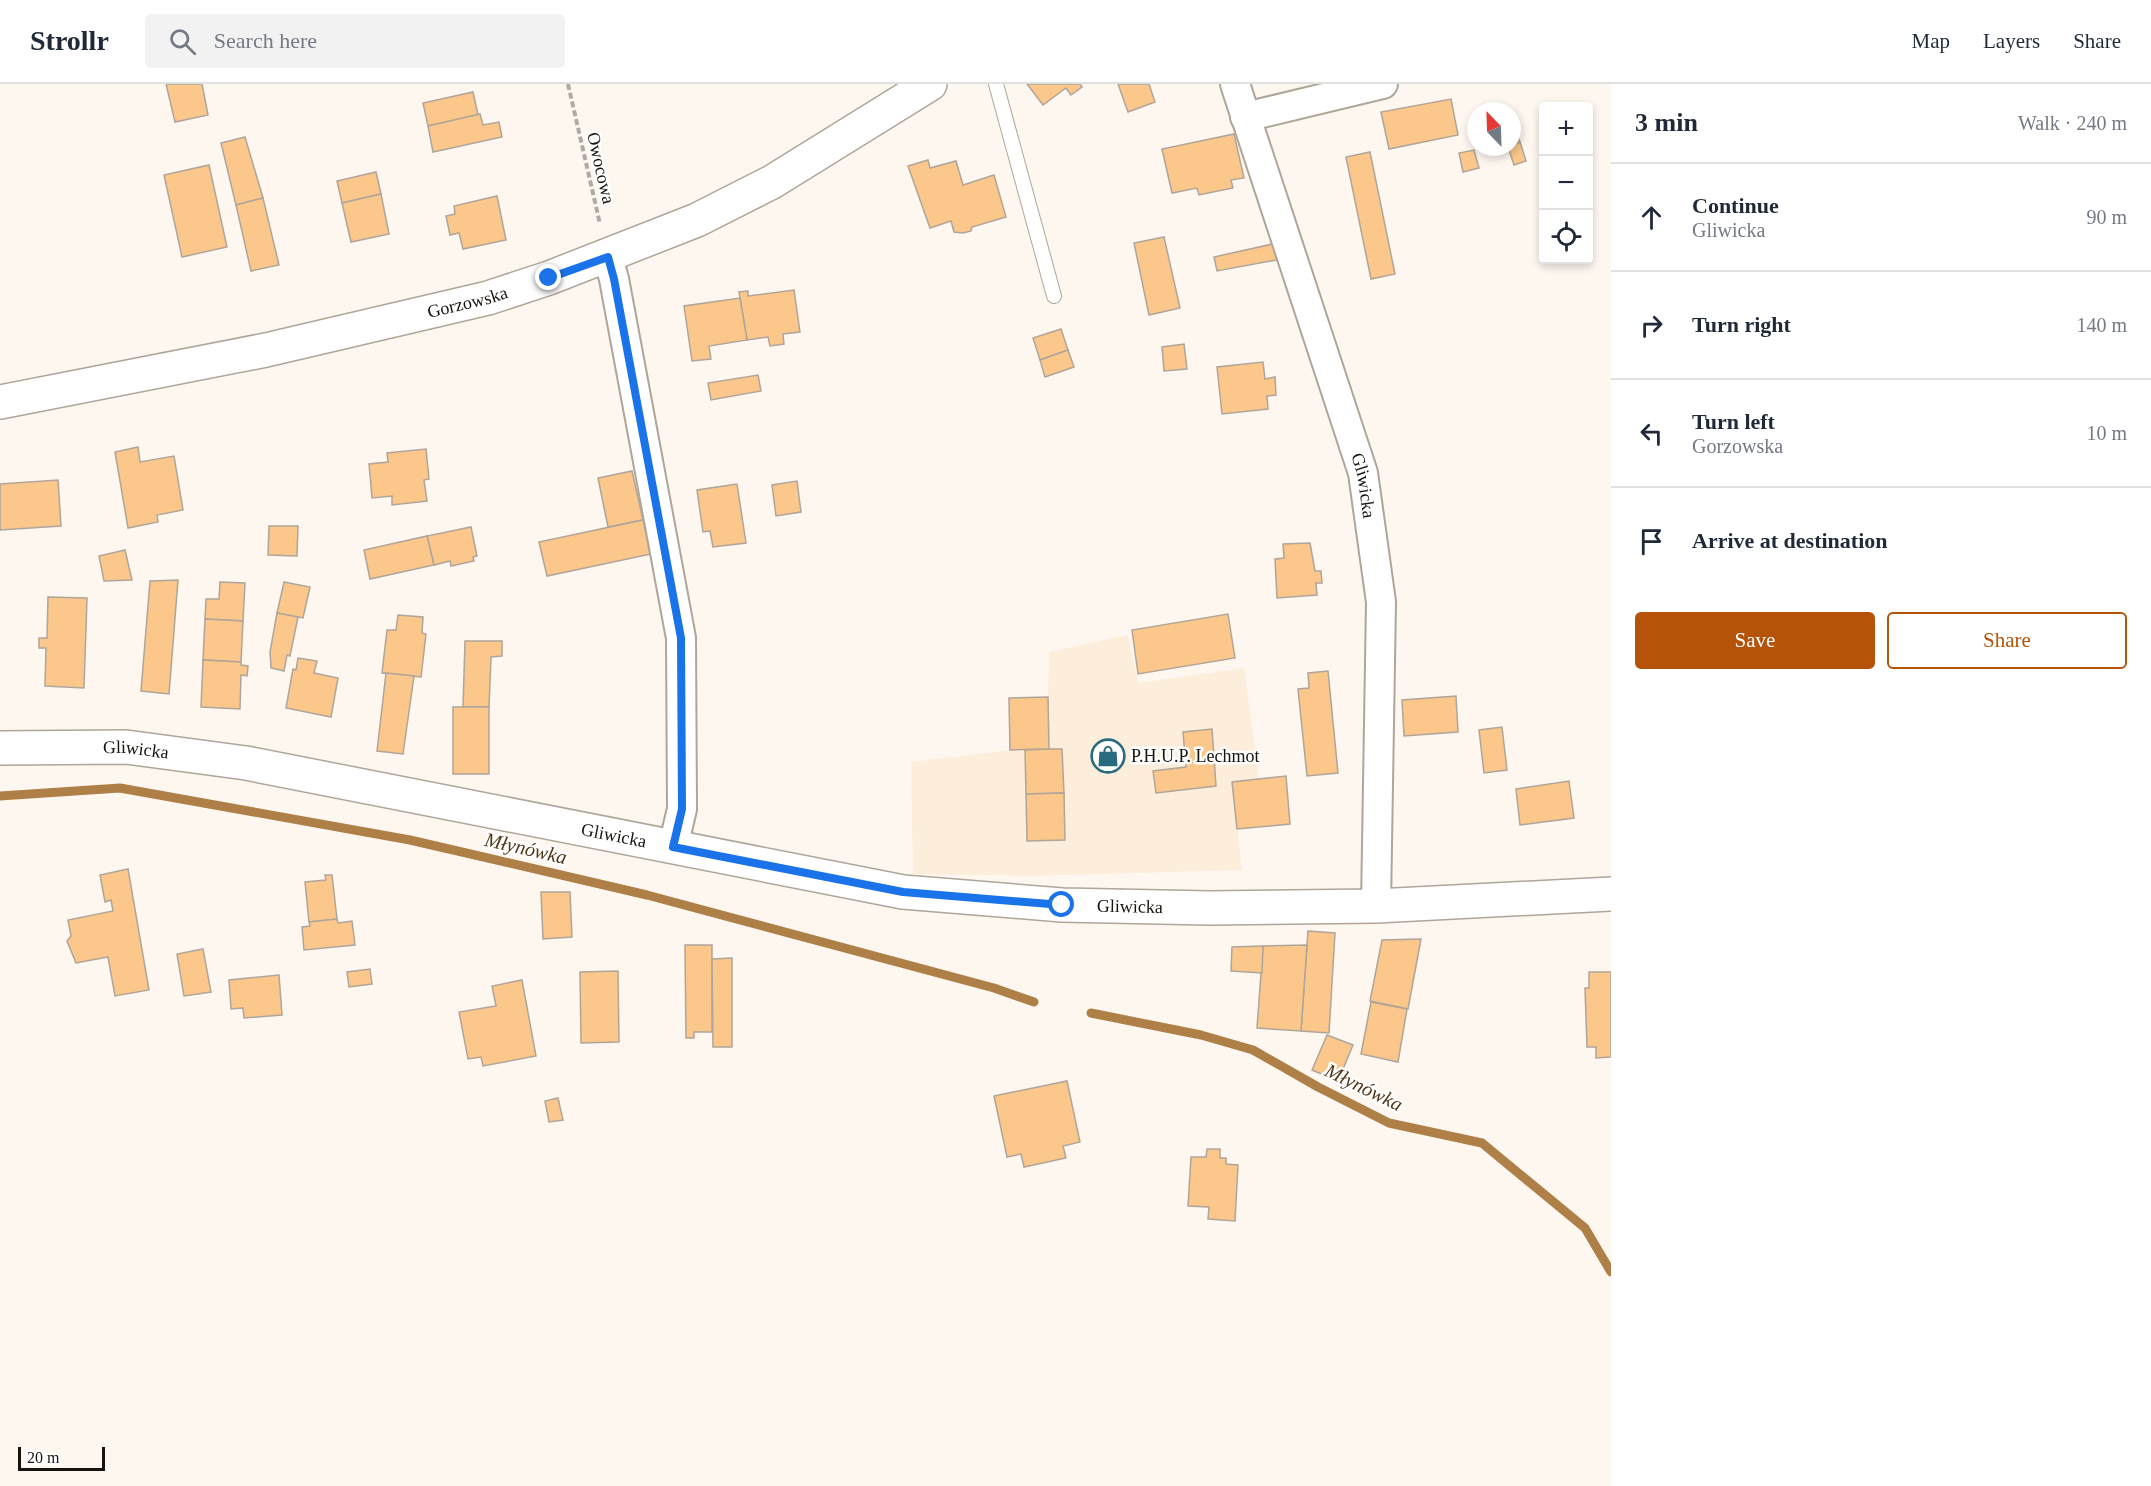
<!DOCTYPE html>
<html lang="en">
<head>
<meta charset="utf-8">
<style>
	:root { --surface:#fff; --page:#f2f2f3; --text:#1f2937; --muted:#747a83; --line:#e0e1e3; --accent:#b45309 }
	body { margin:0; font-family:"Times New Roman",serif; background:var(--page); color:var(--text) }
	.controls { position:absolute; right:18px; top:18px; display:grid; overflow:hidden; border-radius:6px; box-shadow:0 3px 9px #0003 }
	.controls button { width:54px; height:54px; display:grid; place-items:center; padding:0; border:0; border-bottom:2px solid var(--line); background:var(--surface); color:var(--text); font:30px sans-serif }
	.compass { position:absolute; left:1467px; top:18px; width:54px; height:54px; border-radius:50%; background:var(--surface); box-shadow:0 3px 9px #0003; rotate:337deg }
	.scale { position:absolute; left:18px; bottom:15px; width:87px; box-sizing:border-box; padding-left:6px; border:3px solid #17130f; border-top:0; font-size:16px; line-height:21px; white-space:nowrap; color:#17130f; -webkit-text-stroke:4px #fff; paint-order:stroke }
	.stop { position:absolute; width:18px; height:18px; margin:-14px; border:4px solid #1a73e8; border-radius:50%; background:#fff }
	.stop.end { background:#1a73e8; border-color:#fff; box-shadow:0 2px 6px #0008 }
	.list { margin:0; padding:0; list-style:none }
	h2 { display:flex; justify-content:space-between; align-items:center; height:78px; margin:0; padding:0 24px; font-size:26px }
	h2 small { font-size:20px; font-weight:400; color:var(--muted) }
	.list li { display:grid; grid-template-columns:39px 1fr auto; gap:18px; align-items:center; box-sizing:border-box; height:108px; padding:0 24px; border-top:2px solid var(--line) }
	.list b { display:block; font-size:22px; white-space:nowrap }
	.list p { margin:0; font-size:20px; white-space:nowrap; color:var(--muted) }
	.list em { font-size:20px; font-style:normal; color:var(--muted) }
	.actions { display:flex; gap:12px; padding:18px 24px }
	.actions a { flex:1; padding:14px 0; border:2px solid var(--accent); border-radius:6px; text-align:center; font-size:21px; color:var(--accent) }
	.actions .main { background:var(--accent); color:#fff }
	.icon { flex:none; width:33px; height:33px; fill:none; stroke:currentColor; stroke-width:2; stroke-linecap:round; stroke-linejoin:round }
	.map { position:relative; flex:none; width:1611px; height:1402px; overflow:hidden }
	header { display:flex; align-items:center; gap:36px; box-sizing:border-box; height:84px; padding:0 30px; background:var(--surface); border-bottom:2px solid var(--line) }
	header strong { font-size:28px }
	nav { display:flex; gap:33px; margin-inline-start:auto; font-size:21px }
	.search { width:420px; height:54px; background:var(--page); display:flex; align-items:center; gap:15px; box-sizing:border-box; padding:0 21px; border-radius:6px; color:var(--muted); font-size:22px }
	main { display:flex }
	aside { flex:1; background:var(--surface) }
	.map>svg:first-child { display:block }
</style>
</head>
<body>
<header>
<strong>Strollr</strong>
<div class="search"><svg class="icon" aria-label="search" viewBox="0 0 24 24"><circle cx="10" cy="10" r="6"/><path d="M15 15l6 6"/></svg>Search here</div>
<nav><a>Map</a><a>Layers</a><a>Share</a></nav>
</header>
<main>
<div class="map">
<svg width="1611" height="1402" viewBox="0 0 1611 1402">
	<rect width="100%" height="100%" fill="#fef7f0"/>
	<!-- built -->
	<polygon fill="#fdeddb" points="1128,551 1138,599 1244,584 1259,695 1232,698 1242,786 1028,792 913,790 911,678 1010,666 1009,614 1048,613 1049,568"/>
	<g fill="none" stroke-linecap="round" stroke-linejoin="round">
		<!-- stream -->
		<g stroke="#ae8048" stroke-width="9">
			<polyline points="0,712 120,704 410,756 647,811 994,904 1034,918"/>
			<polyline points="1091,929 1201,951 1253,966 1318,1003 1389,1039 1482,1059 1585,1144 1611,1188"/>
		</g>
	</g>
	<!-- building -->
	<g fill="#fbc78a" stroke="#b0a59a" stroke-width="1.5">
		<polygon points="166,0 202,0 208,31 175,38"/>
		<polygon points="1027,0 1080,0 1082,3 1071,11 1066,4 1043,21"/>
		<polygon points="1118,0 1149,0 1155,18 1128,28"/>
		<polygon points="473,8 478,31 428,42 423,19"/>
		<polygon points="1451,15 1458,51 1389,65 1381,28"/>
		<polygon points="480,30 483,41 499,38 502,53 433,68 428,42"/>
		<polygon points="1512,36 1520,58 1512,61"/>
		<polygon points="1234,50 1244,94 1231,96 1233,104 1199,111 1197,104 1172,109 1162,65"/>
		<polygon points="245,53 263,114 236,121 221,59"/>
		<polygon points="1520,58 1526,77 1514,81 1508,63"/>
		<polygon points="1474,66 1479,84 1463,88 1459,69"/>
		<polygon points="1370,68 1395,190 1371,195 1346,73"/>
		<polygon points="928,76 930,84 956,77 963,101 994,91 1006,133 972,143 971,147 963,149 954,148 951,137 930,144 908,82"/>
		<polygon points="209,81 227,163 182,173 164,91"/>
		<polygon points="376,88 381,110 342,119 337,97"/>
		<polygon points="381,110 389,150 351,158 342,119"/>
		<polygon points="497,112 506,156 463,165 459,149 450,151 446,132 455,130 454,122"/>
		<polygon points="263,114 279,181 251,187 236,121"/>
		<polygon points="1164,153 1180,224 1149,231 1134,159"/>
		<polygon points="1277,159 1282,175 1217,187 1214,173"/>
		<polygon points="794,206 800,248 783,250 784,260 770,262 768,253 747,256 739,208 748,207 748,212"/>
		<polygon points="740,214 747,256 709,262 711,275 692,277 684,222"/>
		<polygon points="1061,245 1068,266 1040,276 1033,254"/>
		<polygon points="1184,260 1187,285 1164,287 1162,263"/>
		<polygon points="1068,266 1074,283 1045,293 1040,276"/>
		<polygon points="1263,278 1265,295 1275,293 1276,311 1267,312 1268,325 1222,330 1217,283"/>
		<polygon points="758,291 761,307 711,316 708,299"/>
		<polygon points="138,363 140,378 174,372 183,426 157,431 158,438 128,444 115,368"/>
		<polygon points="426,365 429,395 424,396 427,417 392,421 392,412 372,414 369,380 388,378 387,369"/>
		<polygon points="632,387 643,436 608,443 598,394"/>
		<polygon points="58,396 61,442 0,446 0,400"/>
		<polygon points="797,397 801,428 776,432 772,401"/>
		<polygon points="737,400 746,459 713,463 710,447 703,448 697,406"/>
		<polygon points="643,436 651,470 547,492 539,458"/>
		<polygon points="269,442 298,442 297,472 268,471"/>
		<polygon points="471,443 477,472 473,473 474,477 451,482 450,477 434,481 427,452"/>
		<polygon points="427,452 434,481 370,495 364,466"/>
		<polygon points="1310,459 1315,487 1321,487 1322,499 1316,499 1317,511 1277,514 1275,475 1284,474 1283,460"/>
		<polygon points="125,466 132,496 104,497 99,472"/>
		<polygon points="178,496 169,610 141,607 150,497"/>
		<polygon points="220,498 245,499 243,537 205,535 206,515 219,515"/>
		<polygon points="284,498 310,503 303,534 277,529"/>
		<polygon points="48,513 87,514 84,604 45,602 46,564 39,564 39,554 47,554"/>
		<polygon points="277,529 298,533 290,572 287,571 284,587 271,584 270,568"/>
		<polygon points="1228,530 1235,574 1138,590 1132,546"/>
		<polygon points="398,531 423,533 422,549 426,550 421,593 382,589 387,546 396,546"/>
		<polygon points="205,535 243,537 241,578 203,576"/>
		<polygon points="465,557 502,557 502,572 491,573 489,623 463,623"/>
		<polygon points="298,574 317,577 314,589 338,594 331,633 286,624 293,585 296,586"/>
		<polygon points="203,576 241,578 241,581 248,582 247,592 241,591 240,625 201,623"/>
		<polygon points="1328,587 1338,689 1307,692 1298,605 1309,604 1308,589"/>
		<polygon points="386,589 414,592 403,670 377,667"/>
		<polygon points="1456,612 1458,648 1404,652 1402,616"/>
		<polygon points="1048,613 1049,665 1010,666 1009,614"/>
		<rect x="453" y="623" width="36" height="67"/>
		<polygon points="1502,643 1507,686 1484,689 1479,646"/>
		<polygon points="1212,645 1216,702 1156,709 1153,687 1186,683 1183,648"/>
		<polygon points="1049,665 1062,665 1064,709 1026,710 1025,666"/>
		<polygon points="1286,692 1290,740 1237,745 1232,698"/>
		<polygon points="1569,697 1574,734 1520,741 1516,705"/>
		<polygon points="1064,709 1065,756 1027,757 1026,710"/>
		<polygon points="128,785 149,906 115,912 108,873 76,879 67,857 71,852 68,836 113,827 111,816 105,818 100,791"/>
		<polygon points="325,791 332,791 337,835 309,838 305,798 326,796"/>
		<polygon points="541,808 570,808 572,853 543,855"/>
		<polygon points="337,835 338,839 352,837 355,861 304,866 302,843 310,842 309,838"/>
		<polygon points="1308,847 1335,849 1329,949 1301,947"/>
		<polygon points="1421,855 1408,925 1370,917 1382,856"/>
		<polygon points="685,861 712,861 712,948 694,948 694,954 686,954"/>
		<polygon points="1307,861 1301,947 1257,944 1263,862"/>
		<polygon points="1263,862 1262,889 1231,887 1232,863"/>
		<polygon points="203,865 211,908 184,912 177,870"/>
		<polygon points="732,874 732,963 713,963 712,875"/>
		<polygon points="370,885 372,900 349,903 347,888"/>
		<polygon points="618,887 619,958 581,959 580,888"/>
		<polygon points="1589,888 1611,888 1611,973 1596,974 1596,963 1587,963 1585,904 1589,904"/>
		<polygon points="279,891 282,931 244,934 243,924 231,925 229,896"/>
		<polygon points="522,896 536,972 483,982 481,973 468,975 459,928 496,922 492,902"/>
		<polygon points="1371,918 1407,925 1398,978 1361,970"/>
		<polygon points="1327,951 1353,961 1338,997 1312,986"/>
		<polygon points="1067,997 1080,1058 1063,1062 1066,1074 1024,1083 1021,1070 1007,1073 994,1012"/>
		<polygon points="558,1014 563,1036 549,1038 545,1017"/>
		<polygon points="1207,1065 1220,1065 1220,1074 1226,1074 1226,1080 1238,1081 1235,1137 1208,1135 1209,1123 1188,1122 1191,1073 1206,1073"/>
	</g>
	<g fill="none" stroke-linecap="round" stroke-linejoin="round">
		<defs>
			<polyline id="service" points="996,0 1054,212"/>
			<g id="minor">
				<path id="s1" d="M1235,0L1363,389L1381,518L1376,822"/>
				<polyline points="1245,33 1383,0"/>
				<polyline points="608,173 614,195 681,554 682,725 673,763"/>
			</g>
			<g id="tertiary">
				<path id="s2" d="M0,664L126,663L246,679L903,808L1062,821L1209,824L1376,822L1611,810"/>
			</g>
			<g id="secondary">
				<path id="s3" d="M0,318L266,266L488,214L549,194L697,136L772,98L930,0"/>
			</g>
		</defs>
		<!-- service casing -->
		<use href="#service" stroke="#afa599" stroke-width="16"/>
		<!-- minor casing -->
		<use href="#minor" stroke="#afa599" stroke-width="32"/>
		<!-- tertiary casing -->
		<use href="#tertiary" stroke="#afa599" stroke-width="36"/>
		<!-- secondary casing -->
		<use href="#secondary" stroke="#afa599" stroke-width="36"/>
		<!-- path -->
		<polyline stroke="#b0aaa4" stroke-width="4" stroke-dasharray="6 3" stroke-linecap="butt" points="568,0 600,140"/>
		<!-- service -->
		<use href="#service" stroke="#fff" stroke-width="14"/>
		<!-- minor -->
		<use href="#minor" stroke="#fff" stroke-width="28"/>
		<!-- tertiary -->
		<use href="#tertiary" stroke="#fff" stroke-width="33"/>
		<!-- secondary -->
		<use href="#secondary" stroke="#fff" stroke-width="33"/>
	</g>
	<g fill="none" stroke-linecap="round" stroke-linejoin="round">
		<!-- route -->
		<polyline stroke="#1a73e8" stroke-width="8" points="549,194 608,173 614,195 681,554 682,725 673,763 903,808 1062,821"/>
	</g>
	<!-- icons -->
	<defs>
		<symbol id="shop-ring" viewBox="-11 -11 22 22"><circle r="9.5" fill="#fff" stroke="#296b7e" stroke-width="1.5"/><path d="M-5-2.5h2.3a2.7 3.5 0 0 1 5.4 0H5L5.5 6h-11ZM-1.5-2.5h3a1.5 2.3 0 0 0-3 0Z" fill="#296b7e"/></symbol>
	</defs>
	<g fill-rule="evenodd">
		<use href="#shop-ring" x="1089" y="653" width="38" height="38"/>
	</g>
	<g text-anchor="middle" stroke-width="5" stroke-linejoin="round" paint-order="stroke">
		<!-- street labels -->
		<g font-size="18" fill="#17130f" stroke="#fff">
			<text transform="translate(601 84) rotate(77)" y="6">Owocowa</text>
			<text dy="6" stroke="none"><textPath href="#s3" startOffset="478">Gorzowska</textPath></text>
			<text dy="6" stroke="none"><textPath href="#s1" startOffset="422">Gliwicka</textPath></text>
			<text dy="6" stroke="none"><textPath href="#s2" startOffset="136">Gliwicka</textPath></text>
			<text dy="6" stroke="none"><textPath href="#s2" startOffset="622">Gliwicka</textPath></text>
			<text dy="6" stroke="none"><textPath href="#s2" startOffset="1144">Gliwicka</textPath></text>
		</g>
		<!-- poi labels -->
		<g font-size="18" fill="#17130f" stroke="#fff" text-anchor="start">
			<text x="1131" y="678">P.H.U.P. Lechmot</text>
		</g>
		<!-- water labels -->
		<g font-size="20" font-style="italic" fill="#513715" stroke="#fff">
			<text transform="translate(526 764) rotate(13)" y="7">Młynówka</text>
			<text transform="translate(1364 1003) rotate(26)" y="7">Młynówka</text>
		</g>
	</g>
</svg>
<div class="controls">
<button>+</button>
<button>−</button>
<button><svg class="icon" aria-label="locate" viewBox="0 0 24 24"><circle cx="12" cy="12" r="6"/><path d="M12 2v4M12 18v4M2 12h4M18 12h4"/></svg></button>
</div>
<svg class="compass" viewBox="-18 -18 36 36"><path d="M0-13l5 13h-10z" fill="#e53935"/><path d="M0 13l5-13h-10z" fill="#747a83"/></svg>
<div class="scale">20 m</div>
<div class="stop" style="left:1062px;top:821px"></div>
<div class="stop end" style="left:549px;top:194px"></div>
</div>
<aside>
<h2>3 min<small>Walk · 240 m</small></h2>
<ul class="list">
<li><svg class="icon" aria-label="ahead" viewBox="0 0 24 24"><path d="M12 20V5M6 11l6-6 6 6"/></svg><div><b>Continue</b><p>Gliwicka</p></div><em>90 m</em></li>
<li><svg class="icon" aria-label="right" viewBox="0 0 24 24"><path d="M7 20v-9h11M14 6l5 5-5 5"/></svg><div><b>Turn right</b></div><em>140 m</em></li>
<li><svg class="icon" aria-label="left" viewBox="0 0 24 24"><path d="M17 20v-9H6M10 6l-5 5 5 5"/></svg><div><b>Turn left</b><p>Gorzowska</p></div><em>10 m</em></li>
<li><svg class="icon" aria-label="arrive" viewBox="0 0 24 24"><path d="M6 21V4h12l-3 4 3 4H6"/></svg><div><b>Arrive at destination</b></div></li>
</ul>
<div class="actions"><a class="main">Save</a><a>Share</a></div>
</aside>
</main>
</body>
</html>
